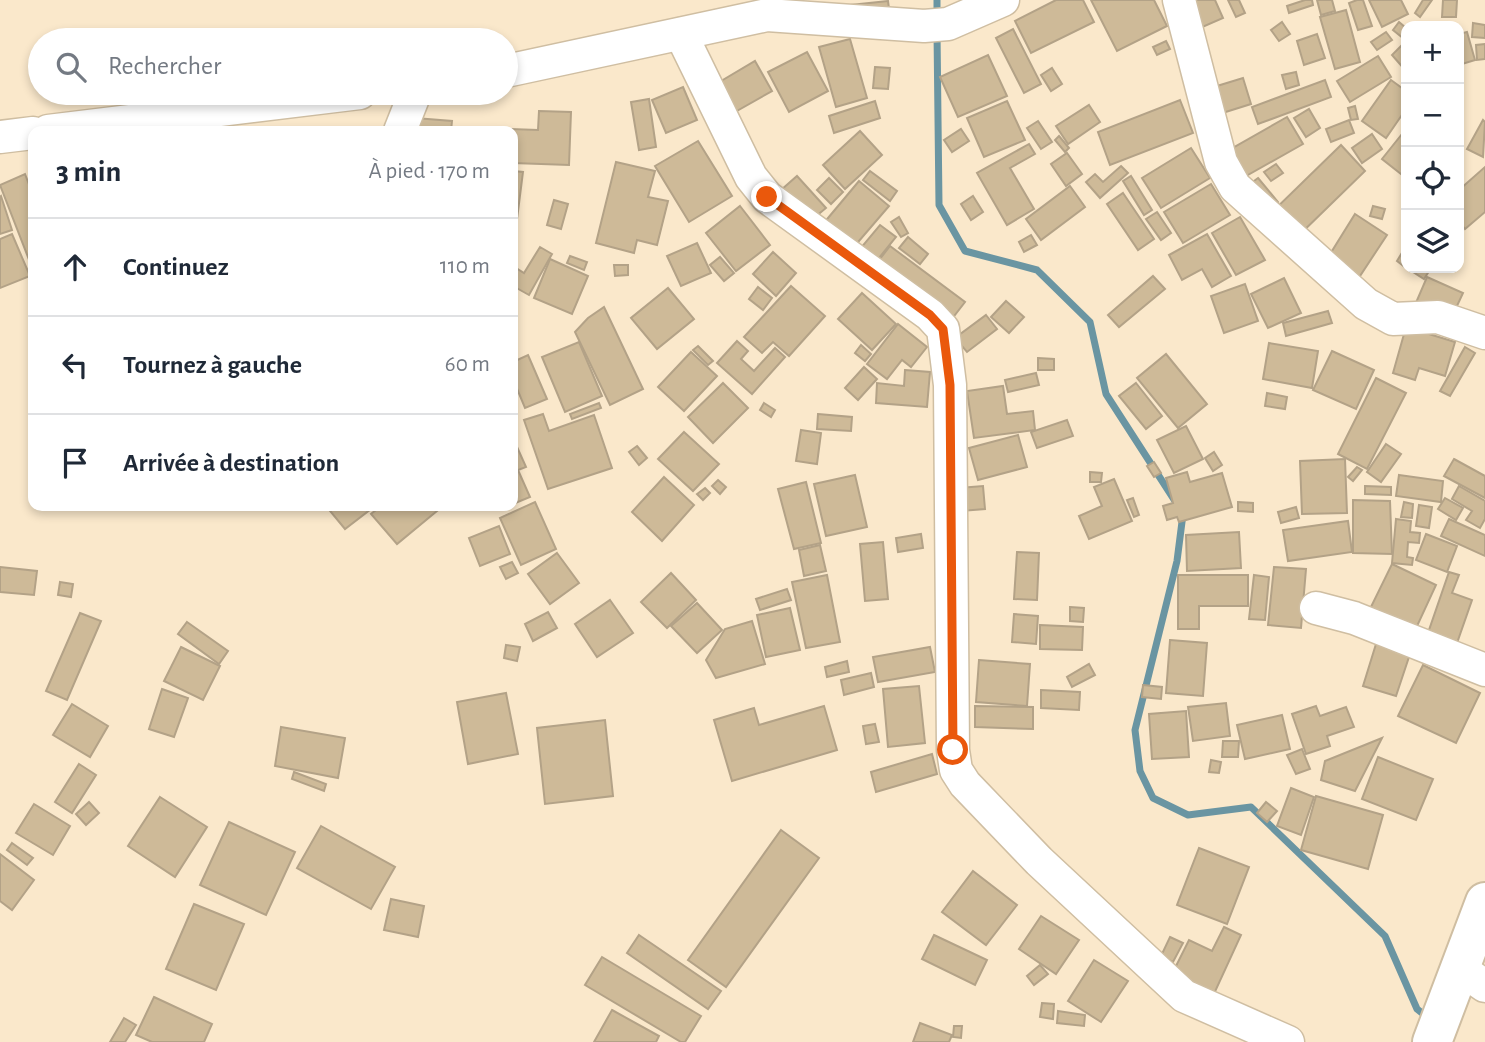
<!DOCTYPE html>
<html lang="fr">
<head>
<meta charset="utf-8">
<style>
	:root { --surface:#fff; --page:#f6f6f7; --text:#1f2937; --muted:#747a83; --line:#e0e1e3 }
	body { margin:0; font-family:"Alegreya Sans",sans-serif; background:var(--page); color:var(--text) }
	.controls { position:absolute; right:21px; top:21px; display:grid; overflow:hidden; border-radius:14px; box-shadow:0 4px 10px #0003 }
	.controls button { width:63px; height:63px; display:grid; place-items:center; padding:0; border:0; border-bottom:2px solid var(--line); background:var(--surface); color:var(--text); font:35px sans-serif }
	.stop { position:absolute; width:21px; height:21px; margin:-16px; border:5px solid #ea580c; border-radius:50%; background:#fff }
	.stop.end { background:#ea580c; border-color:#fff; box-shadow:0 2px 7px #0008 }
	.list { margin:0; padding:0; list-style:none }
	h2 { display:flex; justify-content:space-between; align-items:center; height:91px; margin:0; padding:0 28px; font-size:30px }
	h2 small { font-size:23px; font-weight:400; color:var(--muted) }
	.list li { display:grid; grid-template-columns:46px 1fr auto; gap:21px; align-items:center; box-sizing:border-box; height:98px; padding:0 28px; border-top:2px solid var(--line) }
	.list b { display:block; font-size:26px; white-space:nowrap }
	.list em { font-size:23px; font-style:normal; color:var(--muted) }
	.icon { flex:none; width:38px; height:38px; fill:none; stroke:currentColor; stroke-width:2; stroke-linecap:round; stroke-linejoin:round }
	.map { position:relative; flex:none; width:1485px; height:1042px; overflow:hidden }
	.search { position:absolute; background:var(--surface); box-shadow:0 4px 10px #0003; left:28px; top:28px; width:490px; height:77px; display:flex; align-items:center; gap:18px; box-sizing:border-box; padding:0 24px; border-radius:38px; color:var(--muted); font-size:26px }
	.panel { position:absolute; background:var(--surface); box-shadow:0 4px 10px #0003; left:28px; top:126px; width:490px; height:385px; border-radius:14px }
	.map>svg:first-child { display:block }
</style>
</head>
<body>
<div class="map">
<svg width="1485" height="1042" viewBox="0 0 1485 1042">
	<rect width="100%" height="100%" fill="#fae8cb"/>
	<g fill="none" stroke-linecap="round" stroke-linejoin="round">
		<!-- stream -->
		<g stroke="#6a95a2" stroke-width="7">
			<polyline points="937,0 937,17"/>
			<polyline points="937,32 939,205 965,251 1037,270 1090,322 1106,394 1175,501"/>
			<polyline points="1183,514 1177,561 1135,730 1140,771 1153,798 1188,815 1251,807 1385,936 1417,1009 1427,1017"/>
		</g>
	</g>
	<!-- building -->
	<g fill="#ceba98" stroke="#b3a287" stroke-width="2">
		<polygon points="1056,0 1083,0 1094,22 1031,53 1015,21"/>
		<polygon points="1091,0 1154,0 1167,26 1117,51"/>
		<polygon points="1177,0 1215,0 1223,18 1191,32"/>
		<polygon points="1228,0 1239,0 1245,13 1236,17"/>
		<polygon points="1305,0 1312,0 1313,5 1289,13 1287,6"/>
		<polygon points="1317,0 1332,0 1335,11 1321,15"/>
		<polygon points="1357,0 1363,0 1372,26 1358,30 1349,3"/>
		<polygon points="1369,0 1401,0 1408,14 1382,27"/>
		<polygon points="1423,0 1432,0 1420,17 1415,13"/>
		<polygon points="1443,0 1457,0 1456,17 1442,17"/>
		<polygon points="888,1 890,16 852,19 851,5"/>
		<polygon points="1346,10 1360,62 1335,69 1320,17"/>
		<polygon points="1282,22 1290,34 1279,41 1271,30"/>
		<polygon points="1399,22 1406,28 1404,39 1393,30"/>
		<polygon points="1473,23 1485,25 1485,38 1472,37"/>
		<polygon points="1013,29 1041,84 1024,93 996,38"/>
		<polygon points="1386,32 1392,40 1377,50 1371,42"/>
		<polygon points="1467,32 1475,60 1459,65 1459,34"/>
		<polygon points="1317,34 1325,58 1304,65 1297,41"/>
		<polygon points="850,39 867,98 836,107 819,47"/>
		<polygon points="1166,41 1170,49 1157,55 1153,47"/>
		<polygon points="1485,44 1485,59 1477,60 1476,45"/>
		<polygon points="1401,46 1406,52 1406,71 1392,55"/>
		<polygon points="807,52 828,91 789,112 768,72"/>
		<polygon points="988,55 1007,96 958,117 940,77"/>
		<polygon points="1378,56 1391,77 1350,102 1337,81"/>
		<polygon points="755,61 772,91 728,116 711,87"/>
		<polygon points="875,67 890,68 888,89 873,88"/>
		<polygon points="1052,68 1062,84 1051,91 1041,75"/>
		<polygon points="1296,72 1299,85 1286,89 1282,75"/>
		<polygon points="1243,78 1251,104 1213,116 1204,90"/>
		<polygon points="1325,80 1331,97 1258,124 1252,107"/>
		<polygon points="1391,80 1406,91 1406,109 1386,138 1362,121"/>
		<polygon points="683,87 697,120 666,133 652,100"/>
		<polygon points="649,99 656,147 639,150 631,102"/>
		<polygon points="1180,100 1193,133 1110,165 1098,132"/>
		<polygon points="875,101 880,118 834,133 829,116"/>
		<polygon points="1007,101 1025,140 984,157 967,118"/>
		<polygon points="1089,105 1100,122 1068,144 1056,126"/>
		<polygon points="1355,106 1358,119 1351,120 1348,108"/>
		<polygon points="1309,109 1320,128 1306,137 1294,118"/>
		<polygon points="539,111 571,112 569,165 513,163 511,129 538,130"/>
		<polygon points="1287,117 1303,144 1232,184 1217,157"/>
		<polygon points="415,118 452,121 451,131 415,131"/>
		<polygon points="1349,120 1354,133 1331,142 1326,129"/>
		<polygon points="1483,120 1485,122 1483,157 1467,149"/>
		<polygon points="1038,121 1052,142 1041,149 1027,128"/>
		<polygon points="961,129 969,141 952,152 944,140"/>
		<polygon points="1406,129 1406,178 1382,159"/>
		<polygon points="860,131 882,155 845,189 823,165"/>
		<polygon points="1372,134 1382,149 1362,163 1352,148"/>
		<polygon points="1059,136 1069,148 1065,152 1055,140"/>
		<polygon points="698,141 732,196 689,222 655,166"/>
		<polygon points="1029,144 1035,154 1010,168 1034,209 1007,225 977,173"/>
		<polygon points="1341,145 1365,171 1293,241 1268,216"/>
		<polygon points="1191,148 1210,178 1161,208 1142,178"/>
		<polygon points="1067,153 1082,174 1066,186 1051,164"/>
		<polygon points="616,162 655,171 648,197 668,201 657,245 637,240 634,253 596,243"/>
		<polygon points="1276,164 1283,173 1271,181 1264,172"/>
		<polygon points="1121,166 1128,173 1100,198 1086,182 1095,174 1103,182"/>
		<polygon points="1485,167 1485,212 1465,229 1459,221 1459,190"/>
		<polygon points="513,171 523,172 515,235 513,235"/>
		<polygon points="870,171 897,191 890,201 863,180"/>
		<polygon points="25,174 33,195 33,270 0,185"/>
		<polygon points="797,176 826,208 802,228 773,197"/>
		<polygon points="1131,176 1152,210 1144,215 1123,181"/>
		<polygon points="829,178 843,192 831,204 817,190"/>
		<polygon points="1258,178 1278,202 1262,215 1242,190"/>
		<polygon points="859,181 889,206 847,255 818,230"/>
		<polygon points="1211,184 1230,215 1183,243 1164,212"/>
		<polygon points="1070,186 1085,207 1041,240 1026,219"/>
		<polygon points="1123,193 1154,239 1138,250 1107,204"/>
		<polygon points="1,196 12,230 0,234 0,197"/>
		<polygon points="973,196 983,212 971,220 961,204"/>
		<polygon points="554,200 568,204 561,229 547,225"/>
		<polygon points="740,206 770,245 736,271 706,233"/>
		<polygon points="1373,206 1385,209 1382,219 1370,216"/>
		<polygon points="1157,212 1171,233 1161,240 1146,219"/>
		<polygon points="1355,214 1387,235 1358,279 1327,259"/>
		<polygon points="899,217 908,233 901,237 891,222"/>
		<polygon points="1240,217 1265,260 1236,275 1212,233"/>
		<polygon points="880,225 896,237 866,274 850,261"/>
		<polygon points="12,234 30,276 0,288 0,239"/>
		<polygon points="1207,234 1231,276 1212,287 1202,269 1182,280 1169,255"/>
		<polygon points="1031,235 1037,245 1024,252 1019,242"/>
		<polygon points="908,237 928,254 920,264 899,248"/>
		<polygon points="697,243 711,273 681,286 667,256"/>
		<polygon points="890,246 965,302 944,329 869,273"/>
		<polygon points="1406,246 1406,268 1397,261"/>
		<polygon points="540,247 552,254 529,295 513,286 513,266 524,273"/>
		<polygon points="773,252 796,273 776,296 753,274"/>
		<polygon points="570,256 587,262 584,270 567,263"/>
		<polygon points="720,257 734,273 724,281 710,265"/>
		<polygon points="550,259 588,276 572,314 534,298"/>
		<polygon points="614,265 628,265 628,275 615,276"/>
		<polygon points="1407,268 1431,268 1424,279"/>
		<polygon points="1153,276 1165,289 1119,327 1108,315"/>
		<polygon points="1427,277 1463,293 1450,321 1415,305"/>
		<polygon points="1284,278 1301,313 1268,328 1251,294"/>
		<polygon points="1245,284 1258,321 1224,333 1211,296"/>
		<polygon points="791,286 825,316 789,356 773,342 762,353 744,337"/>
		<polygon points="758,287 772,298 763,310 749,299"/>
		<polygon points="668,288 694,319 657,349 631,318"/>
		<polygon points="862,293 896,324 872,350 838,319"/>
		<polygon points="1006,301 1024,317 1009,333 991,317"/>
		<polygon points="604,307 643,389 610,405 575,332 588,318"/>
		<polygon points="1328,311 1332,323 1286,336 1283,323"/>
		<polygon points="986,315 997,329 967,352 955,338"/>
		<polygon points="898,324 927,347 911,367 902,360 887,379 867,364"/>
		<polygon points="1406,327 1455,342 1445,376 1419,368 1415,380 1393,373"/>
		<polygon points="737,341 748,351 741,359 754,371 775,348 785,357 752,394 717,363"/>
		<polygon points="579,342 602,396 565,412 542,357"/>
		<polygon points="1269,343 1318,351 1312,388 1263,379"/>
		<polygon points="861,345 871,354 865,361 855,353"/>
		<polygon points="698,346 713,361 708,365 693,350"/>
		<polygon points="1465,347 1475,353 1450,396 1440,391"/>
		<polygon points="1332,351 1374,370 1356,409 1313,390"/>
		<polygon points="691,352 717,376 684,411 658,387"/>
		<polygon points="1166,354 1207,404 1178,428 1137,378"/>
		<polygon points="528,355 547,399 525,408 513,379 513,362"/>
		<polygon points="1038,358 1054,359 1054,370 1038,370"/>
		<polygon points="864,367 877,379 858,400 845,388"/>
		<polygon points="905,370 930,372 927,407 876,403 877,383 904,386"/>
		<polygon points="1036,373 1039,385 1008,392 1005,380"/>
		<polygon points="1376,378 1406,393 1367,469 1338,454"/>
		<polygon points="723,383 748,408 713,443 688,417"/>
		<polygon points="1136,383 1162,416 1146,429 1119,396"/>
		<polygon points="1003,386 1007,414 1033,411 1035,430 974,438 967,391"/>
		<polygon points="1267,393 1287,397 1285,409 1265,406"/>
		<polygon points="599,403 601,408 572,419 570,414"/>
		<polygon points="764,403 775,410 771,417 760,410"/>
		<polygon points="543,414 549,431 594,415 612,468 548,489 524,420"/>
		<polygon points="818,414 852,417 851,431 817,429"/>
		<polygon points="1067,420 1073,436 1037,448 1031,432"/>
		<polygon points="1186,426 1203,459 1174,473 1157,440"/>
		<polygon points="801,430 821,433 817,464 796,461"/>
		<polygon points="684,432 719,464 693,491 658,459"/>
		<polygon points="1018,435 1027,467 978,480 969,448"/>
		<polygon points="513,438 526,467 518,470 530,497 513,504"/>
		<polygon points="1386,444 1401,454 1381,482 1367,472"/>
		<polygon points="637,446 647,458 639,465 629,452"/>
		<polygon points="1214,452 1222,465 1213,471 1205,458"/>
		<polygon points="1345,459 1347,513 1302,514 1300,461"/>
		<polygon points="1454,459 1485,476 1485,498 1444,476"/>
		<polygon points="1154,462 1161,473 1154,477 1147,466"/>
		<polygon points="1357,467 1362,470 1353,481 1348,477"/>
		<polygon points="1090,472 1102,473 1101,482 1090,482"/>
		<polygon points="1187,472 1190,482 1222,473 1232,507 1179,522 1177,517 1167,520 1163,506 1173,503 1166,478"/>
		<polygon points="855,475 867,527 826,536 814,484"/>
		<polygon points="1399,475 1443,481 1441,502 1396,496"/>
		<polygon points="664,477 694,505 662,541 632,512"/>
		<polygon points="1114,479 1132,521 1089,539 1079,516 1102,506 1094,487"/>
		<polygon points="718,480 726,487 720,494 712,486"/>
		<polygon points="806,482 821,543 794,549 778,489"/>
		<polygon points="983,486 985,509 961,511 959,488"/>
		<polygon points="1365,486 1391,487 1391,495 1365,494"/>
		<polygon points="1459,486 1485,501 1485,519 1480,528 1466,520 1472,511 1452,499"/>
		<polygon points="705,488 710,493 703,500 697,494"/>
		<polygon points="1133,498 1139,515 1134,517 1127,500"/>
		<polygon points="1445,498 1463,508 1456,520 1438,509"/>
		<polygon points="1353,500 1390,501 1392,554 1353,553"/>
		<polygon points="535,502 556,549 521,565 500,518"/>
		<polygon points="1238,502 1253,503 1253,512 1238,511"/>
		<polygon points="1404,502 1413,504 1412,518 1401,517"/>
		<polygon points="1419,505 1432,507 1429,528 1416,526"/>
		<polygon points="326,506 375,506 345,529"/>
		<polygon points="381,506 443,506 397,544 371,514"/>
		<polygon points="1296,507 1299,518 1281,523 1278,512"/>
		<polygon points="1396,519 1411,521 1410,532 1420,533 1419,543 1408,542 1407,557 1413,558 1412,565 1392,563"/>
		<polygon points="1449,519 1485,535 1485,556 1441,536"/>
		<polygon points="1348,521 1352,552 1288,561 1283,530"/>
		<polygon points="499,526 510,554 480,566 469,538"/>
		<polygon points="1239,532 1241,568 1187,571 1186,535"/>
		<polygon points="921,534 923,548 898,552 896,538"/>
		<polygon points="1426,534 1457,546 1447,572 1416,560"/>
		<polygon points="883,542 888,599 865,601 860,544"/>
		<polygon points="820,545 826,571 804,576 799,550"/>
		<polygon points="1017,552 1039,553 1037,600 1014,599"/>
		<polygon points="557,553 579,583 550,604 528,574"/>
		<polygon points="512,562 518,573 506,579 500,567"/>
		<polygon points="1392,564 1436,585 1412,637 1367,615"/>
		<polygon points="0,567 37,571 34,595 0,592"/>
		<polygon points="1274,567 1306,569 1301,628 1268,625"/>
		<polygon points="1449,572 1459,575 1452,593 1472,600 1457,643 1428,633"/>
		<polygon points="671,573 696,600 667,628 641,602"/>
		<polygon points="827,575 840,642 806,648 792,582"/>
		<polygon points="1178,575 1248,575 1248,606 1199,606 1199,629 1178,629"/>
		<polygon points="1254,575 1269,577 1265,620 1249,619"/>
		<polygon points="60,582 73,584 71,597 58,595"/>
		<polygon points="787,589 791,600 760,610 756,599"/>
		<polygon points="610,600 633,633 597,657 575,624"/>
		<polygon points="697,603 722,630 697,653 671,626"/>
		<polygon points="1070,607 1084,608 1083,622 1070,621"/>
		<polygon points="790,608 800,650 766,657 757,615"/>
		<polygon points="548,612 557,628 533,641 525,624"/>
		<polygon points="80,613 101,621 67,700 46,691"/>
		<polygon points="1014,614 1038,616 1036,644 1012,642"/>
		<polygon points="752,621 765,664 716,678 706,660 725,629"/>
		<polygon points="187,622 228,651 219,664 178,634"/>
		<polygon points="1040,625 1083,627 1082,650 1040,649"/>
		<polygon points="1170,640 1207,643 1203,696 1166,693"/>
		<polygon points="1376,644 1410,654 1396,696 1363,686"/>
		<polygon points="506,645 520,647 517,661 504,658"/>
		<polygon points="181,647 220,666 203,700 164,681"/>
		<polygon points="930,647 935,672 878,682 873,657"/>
		<polygon points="979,660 1030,664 1027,706 976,702"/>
		<polygon points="847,661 849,672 827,677 825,667"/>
		<polygon points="1089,664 1095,675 1072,687 1067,677"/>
		<polygon points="1423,665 1480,693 1456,743 1398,716"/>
		<polygon points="871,673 874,687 844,695 841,680"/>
		<polygon points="1143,685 1162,687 1161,699 1142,697"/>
		<polygon points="919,686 925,743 888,747 883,689"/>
		<polygon points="162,689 188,698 174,737 149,729"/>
		<polygon points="1041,690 1080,692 1079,710 1041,708"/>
		<polygon points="506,693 518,754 468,764 457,702"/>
		<polygon points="1226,703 1230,736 1193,741 1188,707"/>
		<polygon points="72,704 108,726 90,757 53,735"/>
		<polygon points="824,706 837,750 732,781 714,720 754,708 759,725"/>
		<polygon points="975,706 1033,707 1033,729 975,727"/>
		<polygon points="1316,706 1320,716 1346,707 1354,727 1327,736 1330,746 1306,754 1292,714"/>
		<polygon points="1186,711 1189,757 1152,759 1149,714"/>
		<polygon points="1282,715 1290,749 1245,759 1237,725"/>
		<polygon points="605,720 613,796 545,804 537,728"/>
		<polygon points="875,724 879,742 866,744 863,726"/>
		<polygon points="281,727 345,738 338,778 275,766"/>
		<polygon points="1382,738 1355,791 1321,780 1325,761"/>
		<polygon points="1223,741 1239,741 1238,757 1222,757"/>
		<polygon points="1302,749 1310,769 1296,774 1287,755"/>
		<polygon points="932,754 937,774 876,792 871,772"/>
		<polygon points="1378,757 1433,779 1416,820 1362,799"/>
		<polygon points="1211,760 1221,762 1219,773 1209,772"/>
		<polygon points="79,764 96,775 72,813 55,802"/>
		<polygon points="294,772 326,784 324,791 292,779"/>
		<polygon points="1291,788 1314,797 1301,835 1277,826"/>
		<polygon points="1316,796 1383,815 1368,869 1301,850"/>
		<polygon points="160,797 207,827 175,877 128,846"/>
		<polygon points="89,802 99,813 86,825 76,814"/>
		<polygon points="1266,802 1277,811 1267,822 1257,813"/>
		<polygon points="34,804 70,826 53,855 16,833"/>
		<polygon points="229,822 295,852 266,915 200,885"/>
		<polygon points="321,826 395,867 371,909 297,868"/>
		<polygon points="781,830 819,858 726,987 688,960"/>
		<polygon points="12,843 33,858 27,865 7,850"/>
		<polygon points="1199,848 1249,867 1227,924 1177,905"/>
		<polygon points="0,854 34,880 12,910 0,901"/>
		<polygon points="973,871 1017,905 986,945 942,912"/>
		<polygon points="391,899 424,906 418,937 384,930"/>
		<polygon points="194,904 244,924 216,990 166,969"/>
		<polygon points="1041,916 1079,940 1056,974 1019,949"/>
		<polygon points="1224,927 1241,935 1213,996 1171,976 1189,940 1212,951"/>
		<polygon points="639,935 721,991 708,1009 627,953"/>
		<polygon points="934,935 987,960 975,985 922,959"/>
		<polygon points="1170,937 1183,943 1173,962 1161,956"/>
		<polygon points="602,957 701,1016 685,1042 681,1042 585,985"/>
		<polygon points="1094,960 1128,981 1101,1022 1068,1001"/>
		<polygon points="1040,965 1048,974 1034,985 1027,976"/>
		<polygon points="154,997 212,1024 204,1042 152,1042 136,1035"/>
		<polygon points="1042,1003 1054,1004 1053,1019 1040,1017"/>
		<polygon points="612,1010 659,1036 656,1042 594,1042"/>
		<polygon points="1058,1011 1085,1015 1084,1026 1057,1023"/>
		<polygon points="124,1018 136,1025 125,1042 110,1042"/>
		<polygon points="920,1023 952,1035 949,1042 913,1042"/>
		<polygon points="954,1026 962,1026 961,1038 953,1037"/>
	</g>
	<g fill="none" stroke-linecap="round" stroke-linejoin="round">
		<defs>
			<g id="minor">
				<polyline points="1179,0 1221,162 1235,187 1366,304 1393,319 1438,317 1485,333"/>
				<polyline points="681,34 751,177 767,197 930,315 943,329 950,385 953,750 956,770 965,784 1039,861 1184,996 1288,1042"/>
				<polyline points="506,71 767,15 924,26 948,24 1003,0"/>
				<polyline points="48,131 360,93"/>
				<polyline points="400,131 415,93"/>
				<polyline points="0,137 33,133"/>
				<polyline points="1316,608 1354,618 1485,670"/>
				<polyline points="1459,968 1485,986"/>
			</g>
			<polyline id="highway" points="1432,1042 1485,902"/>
		</defs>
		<!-- minor casing -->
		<use href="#minor" stroke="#cfbea2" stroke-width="35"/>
		<!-- highway casing -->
		<use href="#highway" stroke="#cfbea2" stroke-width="42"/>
		<!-- minor -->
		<use href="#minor" stroke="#fff" stroke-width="32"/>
		<!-- highway -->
		<use href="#highway" stroke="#fff" stroke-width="38"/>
	</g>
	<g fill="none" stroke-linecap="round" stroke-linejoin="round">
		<!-- route -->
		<polyline stroke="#ea580c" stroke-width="9" points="767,197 930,315 943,329 950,385 953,750"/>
	</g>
</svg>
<div class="controls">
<button>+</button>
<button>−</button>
<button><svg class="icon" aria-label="locate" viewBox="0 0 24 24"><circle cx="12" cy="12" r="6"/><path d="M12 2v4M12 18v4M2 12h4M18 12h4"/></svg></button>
<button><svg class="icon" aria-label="layers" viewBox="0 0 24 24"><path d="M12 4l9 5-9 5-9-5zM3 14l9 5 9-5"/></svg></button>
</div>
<div class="stop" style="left:953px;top:750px"></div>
<div class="stop end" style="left:767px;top:197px"></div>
<div class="search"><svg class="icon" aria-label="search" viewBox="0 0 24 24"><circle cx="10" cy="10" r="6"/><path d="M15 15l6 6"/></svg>Rechercher</div>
<section class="panel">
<h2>3 min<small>À pied · 170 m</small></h2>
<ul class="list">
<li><svg class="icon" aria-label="ahead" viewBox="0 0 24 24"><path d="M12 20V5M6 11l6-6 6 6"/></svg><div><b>Continuez</b></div><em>110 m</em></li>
<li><svg class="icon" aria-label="left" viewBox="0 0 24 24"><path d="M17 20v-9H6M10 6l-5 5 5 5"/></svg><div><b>Tournez à gauche</b></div><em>60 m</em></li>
<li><svg class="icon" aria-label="arrive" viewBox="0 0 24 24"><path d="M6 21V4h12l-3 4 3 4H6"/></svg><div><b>Arrivée à destination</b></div></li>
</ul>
</section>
</div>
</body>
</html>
